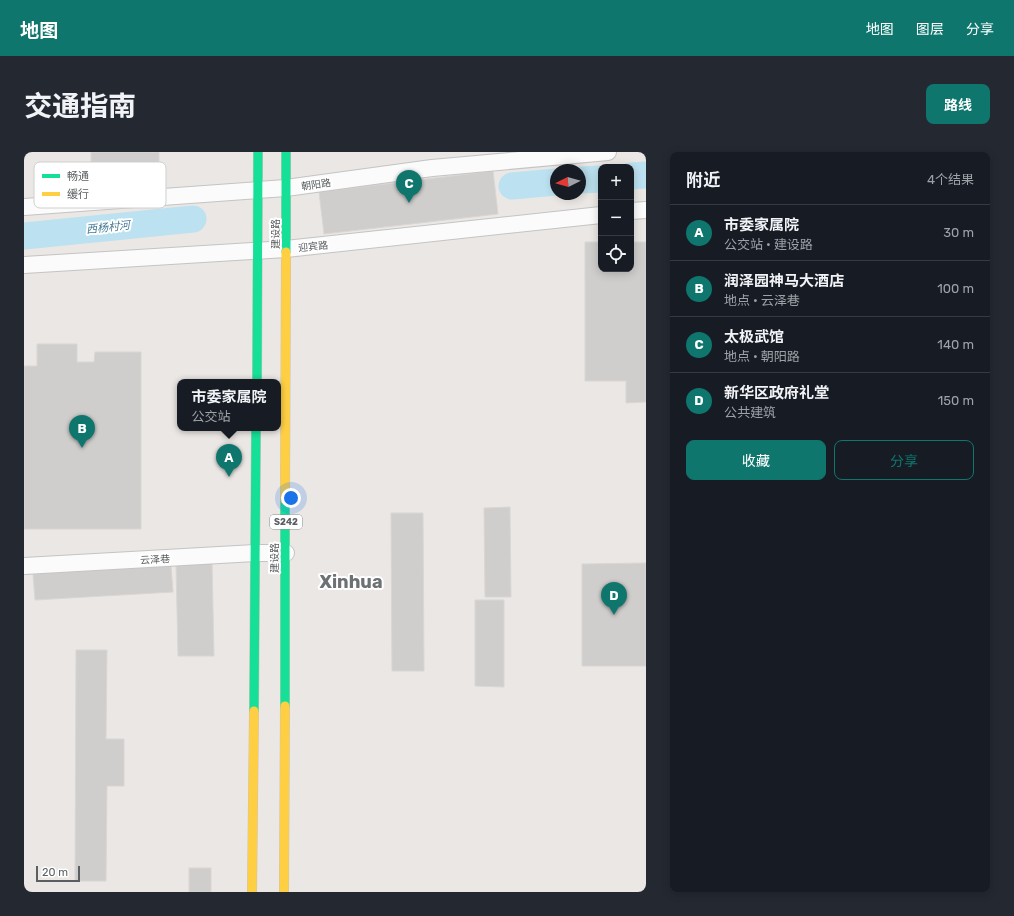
<!DOCTYPE html>
<html lang="zh">
<head>
<meta charset="utf-8">
<style>
	:root { --surface:#171b24; --page:#242831; --text:#f1f3f6; --muted:#9ea1a6; --line:#363941; --accent:#0f766e }
	body { margin:0; font-family:Rubik,"Noto Sans SC",sans-serif; background:var(--page); color:var(--text) }
	.controls { position:absolute; right:12px; top:12px; display:grid; overflow:hidden; border-radius:8px; box-shadow:0 2px 10px #0003 }
	.controls button { width:36px; height:36px; display:grid; place-items:center; padding:0; border:0; border-bottom:1px solid var(--line); background:var(--surface); color:var(--text); font:20px sans-serif }
	.compass { position:absolute; left:526px; top:12px; width:36px; height:36px; border-radius:50%; background:var(--surface); box-shadow:0 2px 10px #0003; rotate:265deg }
	.scale { position:absolute; left:12px; bottom:10px; width:44px; box-sizing:border-box; padding-left:4px; border:2px solid #5b5f61; border-top:0; font-size:11px; line-height:14px; white-space:nowrap; color:#5b5f61; -webkit-text-stroke:3px #fff; paint-order:stroke }
	.you { position:absolute; left:267px; top:346px; width:14px; height:14px; margin:-10px; border:3px solid #fff; border-radius:50%; background:#1a73e8; box-shadow:0 0 0 6px #1a73e833 }
	.badge { display:grid; place-items:center; width:26px; height:26px; border-radius:50%; background:var(--accent); color:#fff; font-size:13px; font-weight:700 }
	.pin { position:absolute; translate:-50% -33px; filter:drop-shadow(0 1px 2px #0008) }
	.pin::after { content:''; position:absolute; top:21px; width:14px; height:12px; background:inherit; clip-path:polygon(0 0,100% 0,50% 100%) }
	.popup { position:absolute; left:153px; top:227px; width:104px; height:52px; box-sizing:border-box; display:grid; place-content:center; border-radius:8px; background:var(--surface); filter:drop-shadow(0 1px 3px #0005); font-size:13px; white-space:nowrap; color:var(--muted) }
	.popup b { font-size:15px; color:var(--text) }
	.popup::after { content:''; position:absolute; left:50%; top:100%; margin-left:-8px; border:8px solid transparent; border-top-color:var(--surface) }
	.list { margin:0; padding:0; list-style:none }
	h2 { display:flex; justify-content:space-between; align-items:center; height:52px; margin:0; padding:0 16px; font-size:17px }
	h2 small { font-size:13px; font-weight:400; color:var(--muted) }
	.list li { display:grid; grid-template-columns:26px 1fr auto; gap:12px; align-items:center; box-sizing:border-box; height:56px; padding:0 16px; border-top:1px solid var(--line) }
	.list b { display:block; font-size:15px; white-space:nowrap }
	.list p { margin:0; font-size:13px; white-space:nowrap; color:var(--muted) }
	.list em { font-size:13px; font-style:normal; color:var(--muted) }
	.actions { display:flex; gap:8px; padding:12px 16px }
	.actions a { flex:1; padding:9px 0; border:1px solid var(--accent); border-radius:8px; text-align:center; font-size:14px; color:var(--accent) }
	.actions .main { background:var(--accent); color:#fff }
	.icon { flex:none; width:22px; height:22px; fill:none; stroke:currentColor; stroke-width:2; stroke-linecap:round; stroke-linejoin:round }
	.map { position:relative; flex:none; width:622px; height:740px; overflow:hidden; border-radius:8px }
	header { display:flex; align-items:center; gap:24px; box-sizing:border-box; height:56px; padding:0 20px; background:var(--accent); color:#fff }
	header strong { font-size:19px }
	nav { display:flex; gap:22px; margin-inline-start:auto; font-size:14px }
	.intro { display:flex; align-items:center; justify-content:space-between; box-sizing:border-box; height:96px; padding:0 24px }
	h1 { margin:0; font-size:28px }
	.button { padding:10px 18px; border-radius:8px; background:var(--accent); color:#fff; font-size:14px; font-weight:700 }
	main { display:flex; gap:24px; padding:0 24px }
	aside { flex:1; background:var(--surface); border-radius:8px; box-shadow:0 2px 10px #0003 }
	.map>svg:first-child { display:block }
</style>
</head>
<body>
<header>
<strong>地图</strong>
<nav><a>地图</a><a>图层</a><a>分享</a></nav>
</header>
<div class="intro"><h1>交通指南</h1><a class="button">路线</a></div>
<main>
<div class="map">
<svg width="622" height="740" viewBox="0 0 622 740">
	<rect width="100%" height="100%" fill="#eae7e4"/>
	<g fill="none" stroke-linecap="round" stroke-linejoin="round">
		<!-- river -->
		<g stroke="#bce1f0" stroke-width="27">
			<polyline points="607,24 622,23"/>
			<polyline points="556,28 577,27"/>
			<polyline points="488,34 532,30"/>
			<polyline points="0,84 169,67"/>
		</g>
	</g>
	<!-- building -->
	<g fill="#d0cecd" stroke="#d9d6d4">
		<rect x="67" y="0" width="68" height="15"/>
		<polygon points="469,19 474,62 300,82 295,40"/>
		<polygon points="561,90 577,90 577,117 607,117 607,90 622,90 622,250 602,251 602,229 561,229"/>
		<polygon points="13,192 53,192 53,210 70,210 71,200 117,200 117,377 0,377 0,214 13,214"/>
		<polygon points="486,355 487,445 461,445 460,356"/>
		<polygon points="367,361 399,361 400,519 368,519"/>
		<polygon points="188,410 190,504 154,504 152,411"/>
		<polygon points="622,411 622,514 558,514 558,412"/>
		<polygon points="147,414 149,440 11,448 9,422"/>
		<polygon points="451,448 480,448 480,535 451,534"/>
		<polygon points="52,498 83,498 82,587 100,587 100,634 83,634 82,729 51,729"/>
		<rect x="165" y="716" width="22" height="24"/>
	</g>
	<g fill="none" stroke-linecap="round" stroke-linejoin="round">
		<defs>
			<g id="street">
				<polyline points="0,55 262,36 408,16 584,0"/>
				<polyline points="607,59 622,58"/>
				<polyline points="0,113 262,97 577,63"/>
				<polyline points="0,414 231,401 262,401"/>
			</g>
			<g id="fast">
				<polyline points="262,100 262,0"/>
				<polyline points="233,230 234,0"/>
				<polyline points="261,554 261,348"/>
				<polyline points="230,559 232,276"/>
			</g>
			<g id="slow">
				<polyline points="261,348 262,100"/>
				<polyline points="228,740 230,559"/>
				<polyline points="260,740 261,554"/>
			</g>
		</defs>
		<!-- street casing -->
		<use href="#street" stroke="#c4c4c4" stroke-width="18"/>
		<!-- fast casing -->
		<use href="#fast" stroke="#cfc3b5" stroke-width="10"/>
		<!-- slow casing -->
		<use href="#slow" stroke="#cfc3b5" stroke-width="10"/>
		<!-- street -->
		<use href="#street" stroke="#fcfbfb" stroke-width="16"/>
		<!-- fast -->
		<use href="#fast" stroke="#16e098" stroke-width="9"/>
		<!-- slow -->
		<use href="#slow" stroke="#ffcf43" stroke-width="9"/>
	</g>
	<g text-anchor="middle" stroke-width="4" stroke-linejoin="round" paint-order="stroke">
		<!-- shield labels -->
		<rect fill="#fff" stroke="#8c8f90" stroke-width="1" x="246" y="363" width="32" height="14" rx="3"/>
		<g font-size="9" font-weight="bold" fill="#5b5f61">
			<text x="262" y="373">S242</text>
		</g>
		<!-- street labels -->
		<g font-size="10" fill="#5b5f61" stroke="#fff">
			<text transform="translate(292 32) rotate(-8)" y="4">朝阳路</text>
			<text transform="translate(251 82) rotate(-90)" y="4">建设路</text>
			<text transform="translate(289 94) rotate(-6)" y="4">迎宾路</text>
			<text transform="translate(250 406) rotate(-90)" y="4">建设路</text>
			<text transform="translate(131 407) rotate(-3)" y="4">云泽巷</text>
		</g>
		<!-- water labels -->
		<g font-size="11" font-style="italic" fill="#437794" stroke="#fff">
			<text transform="translate(84 75) rotate(-6)" y="4">西杨村河</text>
		</g>
		<!-- town labels -->
		<g font-size="18" font-weight="bold" fill="#6c7173" stroke="#fff">
			<text x="327" y="436">Xinhua</text>
		</g>
	</g>
	<!-- legend -->
	<rect x="10" y="10" width="132" height="46" rx="6" fill="#fff" stroke="#cecfd0" stroke-width="1"/>
	<rect x="18" y="22" width="18" height="4" fill="#16e098"/>
	<rect x="18" y="40" width="18" height="4" fill="#ffcf43"/>
	<g font-size="11" fill="#5b5f61">
		<text x="43" y="28">畅通</text>
		<text x="43" y="46">缓行</text>
	</g>
</svg>
<div class="controls">
<button>+</button>
<button>−</button>
<button><svg class="icon" aria-label="locate" viewBox="0 0 24 24"><circle cx="12" cy="12" r="6"/><path d="M12 2v4M12 18v4M2 12h4M18 12h4"/></svg></button>
</div>
<svg class="compass" viewBox="-18 -18 36 36"><path d="M0-13l5 13h-10z" fill="#e53935"/><path d="M0 13l5-13h-10z" fill="#9ea1a6"/></svg>
<div class="scale">20 m</div>
<div class="you"></div>
<div class="pin badge" style="left:205px;top:325px">A</div>
<div class="popup"><b>市委家属院</b>公交站</div>
<div class="pin badge" style="left:58px;top:296px">B</div>
<div class="pin badge" style="left:385px;top:51px">C</div>
<div class="pin badge" style="left:590px;top:463px">D</div>
</div>
<aside>
<h2>附近<small>4个结果</small></h2>
<ul class="list">
<li><span class="badge">A</span><div><b>市委家属院</b><p>公交站 · 建设路</p></div><em>30 m</em></li>
<li><span class="badge">B</span><div><b>润泽园神马大酒店</b><p>地点 · 云泽巷</p></div><em>100 m</em></li>
<li><span class="badge">C</span><div><b>太极武馆</b><p>地点 · 朝阳路</p></div><em>140 m</em></li>
<li><span class="badge">D</span><div><b>新华区政府礼堂</b><p>公共建筑</p></div><em>150 m</em></li>
</ul>
<div class="actions"><a class="main">收藏</a><a>分享</a></div>
</aside>
</main>
</body>
</html>
